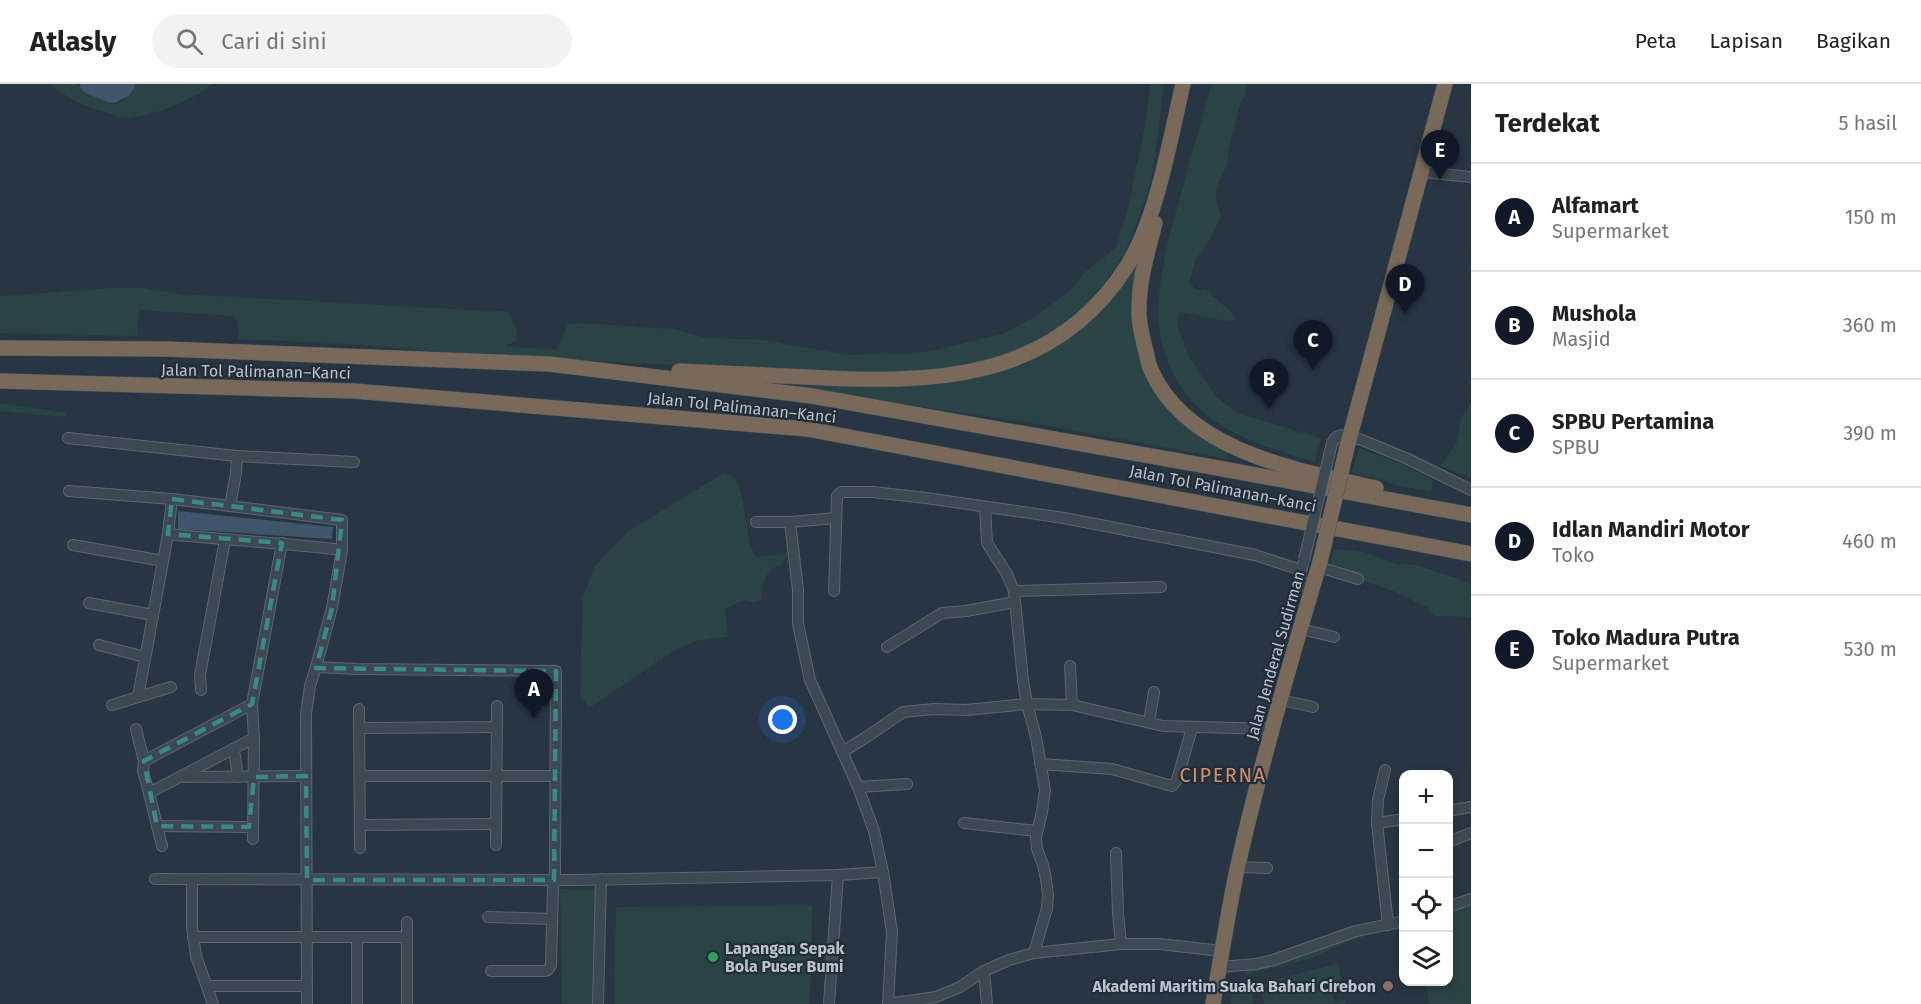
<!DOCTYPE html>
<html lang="id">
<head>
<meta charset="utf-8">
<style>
	:root { --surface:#fff; --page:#f2f2f2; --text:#202124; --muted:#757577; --line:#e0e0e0; --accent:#111827 }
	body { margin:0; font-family:"Fira Sans",sans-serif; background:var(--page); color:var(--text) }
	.controls { position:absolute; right:18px; bottom:18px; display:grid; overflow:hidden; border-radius:12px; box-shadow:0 3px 9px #0003 }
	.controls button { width:54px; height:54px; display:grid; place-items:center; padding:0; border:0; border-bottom:2px solid var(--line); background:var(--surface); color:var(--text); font:30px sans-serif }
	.you { position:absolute; left:783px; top:636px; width:21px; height:21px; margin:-15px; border:4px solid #fff; border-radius:50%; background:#1a73e8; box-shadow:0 0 0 9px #1a73e833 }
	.badge { display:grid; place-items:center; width:39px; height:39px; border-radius:50%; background:var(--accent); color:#fff; font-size:20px; font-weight:700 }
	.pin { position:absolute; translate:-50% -50px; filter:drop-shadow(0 2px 3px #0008) }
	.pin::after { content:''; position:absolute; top:32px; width:21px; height:18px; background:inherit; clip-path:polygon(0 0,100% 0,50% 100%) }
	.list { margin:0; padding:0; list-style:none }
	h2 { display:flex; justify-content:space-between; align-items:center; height:78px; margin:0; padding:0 24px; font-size:26px }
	h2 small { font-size:20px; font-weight:400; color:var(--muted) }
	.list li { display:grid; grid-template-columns:39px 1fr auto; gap:18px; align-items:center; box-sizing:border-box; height:108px; padding:0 24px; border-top:2px solid var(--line) }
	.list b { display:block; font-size:22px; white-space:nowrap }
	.list p { margin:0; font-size:20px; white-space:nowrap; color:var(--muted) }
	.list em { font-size:20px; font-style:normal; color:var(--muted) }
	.icon { flex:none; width:33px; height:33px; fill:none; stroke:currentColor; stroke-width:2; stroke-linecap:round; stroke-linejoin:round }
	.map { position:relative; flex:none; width:1471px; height:920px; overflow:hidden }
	header { display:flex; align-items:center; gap:36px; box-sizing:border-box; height:84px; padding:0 30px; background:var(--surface); border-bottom:2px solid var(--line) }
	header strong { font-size:28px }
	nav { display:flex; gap:33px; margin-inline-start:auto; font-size:21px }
	.search { width:420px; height:54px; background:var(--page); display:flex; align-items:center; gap:15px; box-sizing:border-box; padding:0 21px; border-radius:33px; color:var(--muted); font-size:22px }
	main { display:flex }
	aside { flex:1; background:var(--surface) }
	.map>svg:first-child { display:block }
</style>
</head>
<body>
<header>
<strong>Atlasly</strong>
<div class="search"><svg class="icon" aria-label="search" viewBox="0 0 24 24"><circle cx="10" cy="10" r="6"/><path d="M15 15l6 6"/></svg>Cari di sini</div>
<nav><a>Peta</a><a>Lapisan</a><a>Bagikan</a></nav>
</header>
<main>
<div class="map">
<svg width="1471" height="920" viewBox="0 0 1471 920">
	<rect width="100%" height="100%" fill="#283643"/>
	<!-- green -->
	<g fill="#2a4344">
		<path d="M50,0C58,0 67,0 74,0C80,1 86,6 90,10C112,23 124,25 134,0H213C188,18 157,31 126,34C120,34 114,31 109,29C87,23 67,15 50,0Z"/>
		<path d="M1151,0H1164L1153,88L1147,112L1128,162L1117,181L1107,196L1080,228L1048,252L1008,271L960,284L881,289L622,279L483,271L349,260L238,255V238L233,232L139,226L137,252L0,249V212L113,204H144L180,210L508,228C514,238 518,245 516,257L505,262L557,266L568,240L577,239L674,245L702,253L736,255H756L849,271L882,269L907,270L931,267L1002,250L1031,235L1070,207L1085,188L1116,164L1127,128L1143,53Z"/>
		<path d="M1212,0H1247L1245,12L1240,19L1231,55L1227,81L1216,104V116L1221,132L1209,157L1196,175L1189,199L1196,206H1206L1233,229L1236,235L1231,238L1179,228L1177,241L1189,273L1218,315L1240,330L1321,354L1315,378C1271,365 1221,351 1190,315C1174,297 1160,265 1159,240C1156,196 1169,152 1181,110C1191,73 1201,37 1212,0Z"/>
		<polygon points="1141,165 1146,292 1156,311 1172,331 1201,354 1229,369 1228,375 1037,340 804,305 795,302 988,291 1013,283 1036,273"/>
		<polygon points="0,319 67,329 65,333 0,327"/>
		<polygon points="1471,319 1471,394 1441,382 1457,358 1462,333"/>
		<polygon points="1359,364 1400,379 1433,396 1431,408 1400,402 1352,388"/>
		<path d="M724,389L735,394L738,399L743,418L750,461L755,471L760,473L787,469L783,480C765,484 762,500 761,516L753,518L744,516L725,525L728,553L696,557L675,566L589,624L581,611L582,516L594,483L627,448Z"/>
		<polygon points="1334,465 1361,467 1396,480 1416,481 1468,498 1471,501 1471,533 1436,532 1431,529 1427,523 1391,506 1329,486"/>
		<polygon points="560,805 595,806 594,920 562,920"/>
		<polygon points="1471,819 1471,920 1429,920 1425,898 1448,898 1449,829"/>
		<polygon points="812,821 810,920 614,920 616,823"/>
		<polygon points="1403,841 1403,845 1365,852 1342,860 1312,874 1245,891 1245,885 1306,871 1362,849"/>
		<polygon points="1338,879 1343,905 1332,908 1334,918 1345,915 1346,920 1264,920 1261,900"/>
		<polygon points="1247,901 1252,905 1253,920 1231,920 1234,902"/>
	</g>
	<!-- water -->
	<polygon fill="#3f556b" points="178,427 333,443 332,455 178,445"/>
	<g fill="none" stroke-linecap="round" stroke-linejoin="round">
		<!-- river -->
		<polyline stroke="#3f556b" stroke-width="20" points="90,0 112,9 122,4 125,0"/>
		<defs>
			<g id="minor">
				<polyline points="1422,88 1471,93"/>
				<polyline points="68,354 237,372 236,389 230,422 342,436 342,466 332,524 316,583 357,585 556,587 555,788 553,804 551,881 548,886 545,887 491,887"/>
				<polyline points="1332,359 1336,353 1341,351 1362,356 1408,375 1471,406"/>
				<polyline points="237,372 354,378"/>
				<polyline points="69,407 172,415 230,422"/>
				<polyline points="985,423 987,459 1007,490 1014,507 1023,596 1027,620 1036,653 1045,706 1042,728 1036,753 1037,765 1043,781 1046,795 1048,810 1047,824 1034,869"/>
				<polyline points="756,438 790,438 798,506 798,540 810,596 858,703 874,747 883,788"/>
				<polyline points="790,438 836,434"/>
				<path d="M168,450C226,456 284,459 342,466"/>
				<polyline points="73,461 163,477"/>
				<path d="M1303,480C1298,496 1300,496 1311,508"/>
				<polyline points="1319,483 1358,495"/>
				<polyline points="834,507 837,412 841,408 873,408 926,414 1064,434 1255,471 1301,486"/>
				<polyline points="1014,507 1161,503"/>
				<polyline points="89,519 153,531"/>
				<polyline points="1301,545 1334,553"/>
				<polyline points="99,561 145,573"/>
				<polyline points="887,563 942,529 966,527 1015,518"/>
				<polyline points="1070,582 1072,621"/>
				<polyline points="201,606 200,591 225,456"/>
				<polyline points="138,613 168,450 172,415"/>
				<polyline points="1281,616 1313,623"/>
				<polyline points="112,621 171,603"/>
				<polyline points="359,625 360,764"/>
				<polyline points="1149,638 1154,608"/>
				<polyline points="359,644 497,643"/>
				<polyline points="136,645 144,677 252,620"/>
				<polyline points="234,666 238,693"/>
				<polyline points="842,668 865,654 903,628 934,625 966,626 1027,620 1072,621 1163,642 1273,645"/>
				<polyline points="144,677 143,687 149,709"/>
				<polyline points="1040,680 1112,685 1172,702 1177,696 1192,644"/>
				<polyline points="1385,686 1378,716 1377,739 1388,841"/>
				<polyline points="360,692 555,692"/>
				<polyline points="184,693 306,692"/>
				<polyline points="858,703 907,700"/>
				<polyline points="1448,727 1471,723"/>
				<polyline points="964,739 1037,747"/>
				<polyline points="1377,739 1404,735"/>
				<polyline points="360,741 496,740"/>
				<polyline points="157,742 249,743 253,741"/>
				<polyline points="253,755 254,654 252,620 282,459"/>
				<polyline points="1448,758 1471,749"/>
				<polyline points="496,761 497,622"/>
				<polyline points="162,762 149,709 254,654"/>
				<polyline points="1116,769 1118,829 1121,860"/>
				<polyline points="1238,783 1267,784"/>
				<polyline points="155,795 573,796 838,791 883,788 892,848 888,920"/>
				<polyline points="192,795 192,843 196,872 213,920"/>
				<polyline points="1448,823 1471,815"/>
				<polyline points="488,833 552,835"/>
				<polyline points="407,838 407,920"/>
				<polyline points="193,853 407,853"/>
				<polyline points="357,853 357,920"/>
				<polyline points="1220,883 1256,880 1273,876 1356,847 1404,837"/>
				<polyline points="984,887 987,920"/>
				<polyline points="207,902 307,902"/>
				<polyline points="307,920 306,630 310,602 316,583"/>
				<polyline points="598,920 601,795"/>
				<polyline points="829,920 838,791"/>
				<polyline points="888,920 936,913 960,903 984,887 1009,876 1034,869 1121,860 1159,860 1222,867"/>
			</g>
			<g id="highway">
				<path d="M1155,139C1148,167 1139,195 1139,224C1138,237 1142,252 1145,264C1147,271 1148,279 1151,286C1187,368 1298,386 1376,404"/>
				<polyline points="0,264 166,265 549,280 812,312 1218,384 1471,431"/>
				<path d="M679,287C721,289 764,291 806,293C929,300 1053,299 1127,182C1157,135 1170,55 1183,0"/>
				<polyline points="0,297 354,307 807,345 1471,470"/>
				<polyline points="1347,363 1445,0"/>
				<path d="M1213,920C1221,874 1228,827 1238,781C1261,679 1290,578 1320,478"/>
			</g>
		</defs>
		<!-- minor casing -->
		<use href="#minor" stroke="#5b6670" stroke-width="12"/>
		<!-- highway casing -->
		<use href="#highway" stroke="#47535d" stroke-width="16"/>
		<!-- minor -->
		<use href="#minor" stroke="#3c4852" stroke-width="10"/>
		<!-- highway -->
		<use href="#highway" stroke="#78695a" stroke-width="15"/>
		<defs>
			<polyline id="minor-bridge" points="1304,476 1332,359"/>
			<polyline id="highway-bridge" points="1320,478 1347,363"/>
		</defs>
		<!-- minor-bridge casing -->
		<use href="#minor-bridge" stroke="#5b6670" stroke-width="12" stroke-linecap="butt"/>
		<!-- highway-bridge casing -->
		<use href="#highway-bridge" stroke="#47535d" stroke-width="16" stroke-linecap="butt"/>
		<!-- minor-bridge -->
		<use href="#minor-bridge" stroke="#3c4852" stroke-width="10"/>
		<!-- highway-bridge -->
		<use href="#highway-bridge" stroke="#78695a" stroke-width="15"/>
	</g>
	<!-- marked area -->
	<path fill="none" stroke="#3a8986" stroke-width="4.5" stroke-dasharray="12 8" stroke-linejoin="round" d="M172,415L342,436L332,524L316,584L556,587L554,796H307L306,692L254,693L249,743L157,742L144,677L252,620L282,459L168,450Z"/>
	<!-- markers -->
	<circle fill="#2e9e5b" stroke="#212d38" stroke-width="2" cx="713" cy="873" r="6"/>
	<circle fill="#8d6e63" stroke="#212d38" stroke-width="2" cx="1388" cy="902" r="6"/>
	<g text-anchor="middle" stroke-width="4.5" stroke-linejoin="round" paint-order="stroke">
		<!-- street labels -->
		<g font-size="16" fill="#bac3cc" stroke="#212d38">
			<text transform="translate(256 287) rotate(1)" y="6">Jalan Tol Palimanan–Kanci</text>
			<text transform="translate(742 323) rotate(6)" y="6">Jalan Tol Palimanan–Kanci</text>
			<text transform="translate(1223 404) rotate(11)" y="6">Jalan Tol Palimanan–Kanci</text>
			<text transform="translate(1275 571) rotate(-74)" y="6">Jalan Jenderal Sudirman</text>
		</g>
		<!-- poi labels -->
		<g font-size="16" font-weight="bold" fill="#bac3cc" stroke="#212d38" text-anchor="start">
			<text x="725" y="870">Lapangan Sepak<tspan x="725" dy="18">Bola Puser Bumi</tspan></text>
			<text x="1376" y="908" text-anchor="end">Akademi Maritim Suaka Bahari Cirebon</text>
		</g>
		<!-- quarter labels -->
		<g font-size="20" letter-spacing="1.5" fill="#d4906d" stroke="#212d38">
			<text x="1223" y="698">CIPERNA</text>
		</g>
	</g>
</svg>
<div class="controls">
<button>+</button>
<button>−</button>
<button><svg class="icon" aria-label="locate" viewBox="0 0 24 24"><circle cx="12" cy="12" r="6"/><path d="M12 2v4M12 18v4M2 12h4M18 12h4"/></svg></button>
<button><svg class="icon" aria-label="layers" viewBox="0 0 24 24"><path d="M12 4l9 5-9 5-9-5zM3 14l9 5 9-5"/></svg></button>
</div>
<div class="you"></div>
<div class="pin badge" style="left:534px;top:635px">A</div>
<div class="pin badge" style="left:1269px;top:325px">B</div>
<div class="pin badge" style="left:1313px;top:286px">C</div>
<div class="pin badge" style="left:1405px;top:230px">D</div>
<div class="pin badge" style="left:1440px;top:96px">E</div>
</div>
<aside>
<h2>Terdekat<small>5 hasil</small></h2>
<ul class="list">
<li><span class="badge">A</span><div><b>Alfamart</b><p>Supermarket</p></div><em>150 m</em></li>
<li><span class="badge">B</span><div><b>Mushola</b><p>Masjid</p></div><em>360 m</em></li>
<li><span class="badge">C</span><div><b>SPBU Pertamina</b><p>SPBU</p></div><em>390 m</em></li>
<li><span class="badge">D</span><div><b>Idlan Mandiri Motor</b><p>Toko</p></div><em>460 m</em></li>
<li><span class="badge">E</span><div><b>Toko Madura Putra</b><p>Supermarket</p></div><em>530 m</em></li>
</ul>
</aside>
</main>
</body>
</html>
